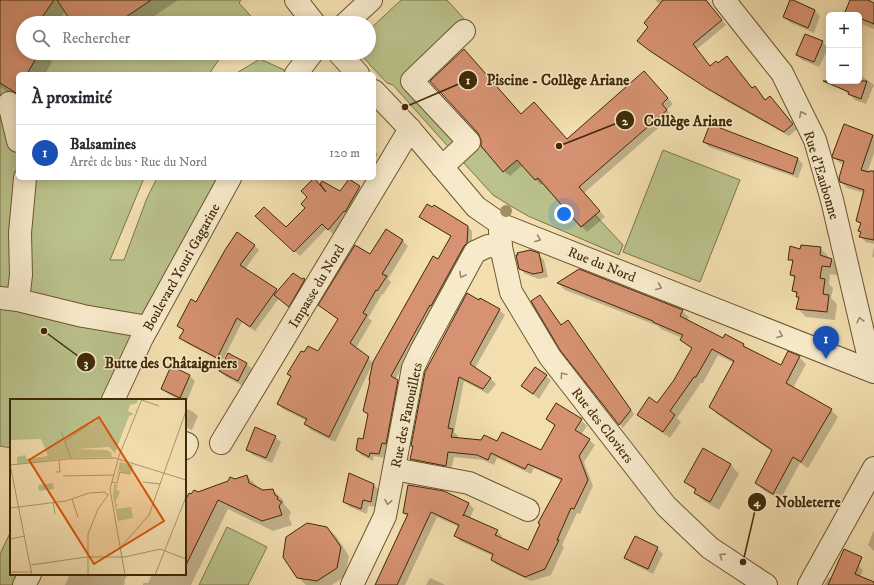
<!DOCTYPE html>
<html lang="fr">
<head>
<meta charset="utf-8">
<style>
	:root { --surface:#fff; --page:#f7f7f7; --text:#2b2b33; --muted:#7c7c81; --line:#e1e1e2; --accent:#111827 }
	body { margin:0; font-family:"IM FELL DW Pica",serif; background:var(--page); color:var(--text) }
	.controls { position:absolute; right:12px; top:12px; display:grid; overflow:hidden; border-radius:6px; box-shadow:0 2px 10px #0003 }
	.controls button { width:36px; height:36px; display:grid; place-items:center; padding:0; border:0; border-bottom:1px solid var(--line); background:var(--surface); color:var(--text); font:20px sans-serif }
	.you { position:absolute; left:564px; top:214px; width:14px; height:14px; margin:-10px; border:3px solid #fff; border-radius:50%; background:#1a73e8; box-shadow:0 0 0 6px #1a73e833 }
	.badge { display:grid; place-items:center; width:26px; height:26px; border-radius:50%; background:var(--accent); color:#fff; font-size:13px; font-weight:700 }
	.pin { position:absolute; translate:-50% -33px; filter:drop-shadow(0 1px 2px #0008) }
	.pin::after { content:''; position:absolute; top:21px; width:14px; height:12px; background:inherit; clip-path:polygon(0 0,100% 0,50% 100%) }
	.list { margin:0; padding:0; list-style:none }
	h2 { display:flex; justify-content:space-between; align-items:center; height:52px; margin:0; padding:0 16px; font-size:17px }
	h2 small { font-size:13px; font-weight:400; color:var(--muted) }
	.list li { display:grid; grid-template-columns:26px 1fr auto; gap:12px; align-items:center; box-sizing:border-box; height:56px; padding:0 16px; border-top:1px solid var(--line) }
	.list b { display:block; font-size:15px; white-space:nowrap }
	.list p { margin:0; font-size:13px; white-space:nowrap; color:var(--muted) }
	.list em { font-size:13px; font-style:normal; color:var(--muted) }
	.icon { flex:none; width:22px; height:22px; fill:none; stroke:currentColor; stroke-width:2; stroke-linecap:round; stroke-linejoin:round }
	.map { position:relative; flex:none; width:874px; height:585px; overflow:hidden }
	.search { position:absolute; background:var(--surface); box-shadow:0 2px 10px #0003; left:16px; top:16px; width:360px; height:44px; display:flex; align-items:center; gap:10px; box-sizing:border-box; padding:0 14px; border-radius:22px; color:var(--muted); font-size:15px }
	.panel { position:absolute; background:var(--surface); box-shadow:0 2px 10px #0003; left:16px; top:72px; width:360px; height:108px; border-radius:6px }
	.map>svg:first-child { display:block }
</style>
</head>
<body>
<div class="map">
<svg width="874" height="585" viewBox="0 0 874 585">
	<rect width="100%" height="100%" fill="#f2deaf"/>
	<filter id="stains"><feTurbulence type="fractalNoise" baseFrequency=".005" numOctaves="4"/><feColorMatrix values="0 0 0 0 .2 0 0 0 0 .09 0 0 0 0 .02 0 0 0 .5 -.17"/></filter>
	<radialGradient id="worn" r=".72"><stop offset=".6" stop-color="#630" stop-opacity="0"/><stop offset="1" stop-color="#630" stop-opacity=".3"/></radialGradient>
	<!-- green -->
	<g fill="#bac18b" stroke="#7c7548">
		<polygon points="0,0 241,0 239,3 257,23 23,23 23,53 228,53 220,58 209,74 18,74 18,178 144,178 110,260 124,260 147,198 157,178 222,178 105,400 11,400 11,448 0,446"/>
		<polygon points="401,0 447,0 466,21 401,82 454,141 452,151 393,85 387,83 359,53 369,53 369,30"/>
		<polygon points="260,59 291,73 235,74"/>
		<polygon points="480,145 503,171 517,159 535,180 538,178 581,227 595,215 623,245 619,255 528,216 509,205 493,195 462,161"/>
		<polygon points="663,150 740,180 700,282 623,252"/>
		<polygon points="227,527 267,547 248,585 199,585"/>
		<polygon points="11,531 11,574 21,574 16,585 0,585 0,554"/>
	</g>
	<!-- shadow -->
	<g fill="#0003">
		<polygon points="0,0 178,0 144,23 73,23 65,11 57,23 23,23 23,53 43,53 52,62 45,74 18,74 18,98 0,87"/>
		<polygon points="655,0 706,0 726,25 697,49 710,67 759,92 766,101 774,102 797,129 789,136 726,101 656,55 643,45 649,27 660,4"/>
		<polygon points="851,0 865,0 874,4 874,29 859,23 859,15 849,15 846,12"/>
		<polygon points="815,11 820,16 814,33 789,22 784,17"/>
		<polygon points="822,42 828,48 819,67 802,60 797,55"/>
		<polygon points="859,74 874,85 866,104 855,100 841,88 844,81 859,81"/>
		<polygon points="650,78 673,104 667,110 672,116 584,193 605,217 587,232 543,183 541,185 523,165 510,176 504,171 521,115 567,140"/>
		<polygon points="872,135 874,137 874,153 867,173 874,175 874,244 866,242 861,237 862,233 860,231 861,225 857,221 864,193 847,188 841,182 844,165 840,163 834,157"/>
		<polygon points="704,142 798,159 803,164 798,178 709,147"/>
		<polygon points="374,151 378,154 374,160"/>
		<polygon points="349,180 364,192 349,215 333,234 327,228 300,256 262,221 286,229 307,208 322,182 341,193"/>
		<polygon points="420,217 468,227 472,231 472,247 435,309 395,380 402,385 390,448 386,447 384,458 374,456 373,461 361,455 357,450 363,440 369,415 365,411 371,381 372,365 335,442 311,430 305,424 307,421 283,409 278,404 292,377 288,374 318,353 338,320 320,305 370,256 386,231 403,241 408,246 388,279 391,282 383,295 382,294 368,318 372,321 356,348 373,363 452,237 425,221"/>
		<polygon points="254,245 259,250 245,269 278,292 304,279 307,282 291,308 279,298 255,331 242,322 222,362 186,343 181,338 184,331 179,326 197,304"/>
		<polygon points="874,247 874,258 872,256"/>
		<polygon points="820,248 829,257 828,259 831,259 840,268 838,275 830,274 829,284 833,288 831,298 837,304 835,320 806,317 797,308 799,298 793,290 795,279 791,275 794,263 789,259 800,250"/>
		<polygon points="538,254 544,260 548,277 539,279 525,274 520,268"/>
		<polygon points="559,284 682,311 689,317 687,321 723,339 725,335 744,345 749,350 781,367 788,353 799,357 806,364 793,388 831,410 838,417 808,468 800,463 780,500 763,490 756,483 773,452 717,414 711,407 734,363 718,355 703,383 701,383 677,418 681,422 670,438 645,421 638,414 657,404 675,380 692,349 681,340 682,338 661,329 658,326 565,290"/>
		<polygon points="543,300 562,326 568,321 571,325 634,414 623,428 561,349"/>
		<polygon points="499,310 505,315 475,368 491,379 496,384 488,394 464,381 454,432 458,436 457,439 498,442 542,451 556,426 547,419 557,404 581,420 587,426 581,435 589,440 595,445 584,462 593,486 580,514 577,513 562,545 564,547 551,575 531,581 497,565 492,560 493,556 460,541 455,536 459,527 437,517 405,585 376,585 408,517 404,513 469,504 474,509 470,518 497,531 502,536 501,539 528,552 540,524 539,523 562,481 534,468 531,474 497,458 494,465 483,460 454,457 451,471 417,464 412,459 413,447 412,445"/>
		<polygon points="246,363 252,369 243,386 226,377 220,371"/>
		<polygon points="190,376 195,381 186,403 185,400 180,400 168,394 162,388"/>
		<polygon points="546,376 551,380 539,399 522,386"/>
		<polygon points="185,408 192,411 198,416 192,430 185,427"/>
		<polygon points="275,437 281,442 272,463 253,455 247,450"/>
		<polygon points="704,450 731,465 739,474 719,510 704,501 695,493 696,491 685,482"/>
		<polygon points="247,476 257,486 257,488 263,491 273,490 283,500 284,504 291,512 289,517 292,525 273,531 228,509 191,585 143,585 143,583 148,583 152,574 185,574 185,499"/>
		<polygon points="374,485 380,491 377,507 368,506 367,514 350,507 344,501"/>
		<polygon points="327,528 336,536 349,556 345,576 332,585 306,585 298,577"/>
		<polygon points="874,530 874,551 868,545"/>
		<polygon points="657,548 663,554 653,574 631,563 626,558"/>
		<polygon points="858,565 863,570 860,577 874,583 874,585 824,585 829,577 832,579"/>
		<polygon points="70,574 125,574 127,576 124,581 125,582 124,585 65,585"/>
		<polygon points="430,578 445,585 426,585"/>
	</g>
	<!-- building -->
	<g fill="#d69272" stroke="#3f2906">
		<polygon points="0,0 54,0 38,23 23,23 23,53 39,53 27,74 18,74 18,94 0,83"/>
		<polygon points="57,0 151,0 117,23 72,23"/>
		<polygon points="663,0 706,0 722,20 693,44 710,66 716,61 718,63 727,56 752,88 755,86 765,100 770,96 793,124 784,132 708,89 650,51 637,41 648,27 644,23"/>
		<polygon points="790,0 793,0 815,10 808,28 783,17"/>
		<polygon points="850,0 868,0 874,3 874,24 859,18 859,15 852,15 845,12"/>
		<polygon points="805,34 823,41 814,62 796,55"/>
		<polygon points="464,49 521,114 534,102 567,139 644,71 668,98 662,104 667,110 579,187 600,211 581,227 538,178 535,180 517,160 503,172 481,146 481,140 478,133 430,81"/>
		<polygon points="823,81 867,81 861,99 848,94 849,92"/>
		<polygon points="710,124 798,158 793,174 703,142"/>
		<polygon points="844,124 873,135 861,170 869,172 869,171 874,171 874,240 859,237 861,232 858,231 861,223 856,221 864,190 840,182 839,178 844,161 833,158 832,156"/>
		<polygon points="314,178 326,192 320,184 322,181 340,191 349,179 360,186 345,212 344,211 328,230 322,224 294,252 255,216 264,207 286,227 305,208 301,204 307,197 301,191"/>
		<polygon points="427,204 432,207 434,205 468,226 467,243 464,246 431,306 430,305 391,376 398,380 386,444 382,443 379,454 370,453 369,457 356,450 358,438 363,439 368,414 363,411 370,381 369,380 373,362 433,256 438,259 451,236 419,217"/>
		<polygon points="386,229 403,240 382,274 387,276 377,291 376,290 363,313 367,315 350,343 369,357 329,437 304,424 307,419 277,404 291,376 287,374 301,351 304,352 308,346 318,351 338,319 318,305 355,245 370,254"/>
		<polygon points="237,232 255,245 240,265 277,289 250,327 237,318 217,358 179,338 184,330 177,326 191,299 196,302 225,250"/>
		<polygon points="801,245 821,247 820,255 832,259 830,267 822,266 820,278 825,279 823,294 829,295 827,312 796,309 799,297 796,297 797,292 792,291 795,276 790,275 793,260 788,260 790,246 800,249"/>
		<polygon points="530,250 539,253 543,272 533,274 519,269 516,255 518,255 517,253"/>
		<polygon points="579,269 683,310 680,316 723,338 725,334 744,344 743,346 781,365 788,351 800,356 786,383 832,409 801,462 793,457 773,494 755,483 772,450 709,407 734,361 712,349 696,377 694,377 670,411 675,415 663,432 637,415 649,397 657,403 674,380 692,348 680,340 683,335 653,322 653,321 557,283"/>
		<polygon points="293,273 302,279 304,278 305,279 289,307 274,295"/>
		<polygon points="467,293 479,300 480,298 500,309 470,364 491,378 483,389 459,377 448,428 453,429 451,437 481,440 484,435 497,441 502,432 541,450 555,425 546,419 556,403 582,419 575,430 590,439 579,456 588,480 574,509 571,508 557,540 559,540 545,569 525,577 491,560 493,554 454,536 459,525 431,512 397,585 375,585 408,514 403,513 408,485 444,491 469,503 463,516 464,515 498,530 495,535 528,550 540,524 538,523 562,479 528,464 525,469 491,453 488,460 477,455 448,452 446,466 410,459 413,446 411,446 425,372"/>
		<polygon points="540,295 561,325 568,320 631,410 619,425 560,350 531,301"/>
		<polygon points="228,353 247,363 238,381 219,371"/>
		<polygon points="171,366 190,375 180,398 161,389"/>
		<polygon points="535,367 547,375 533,394 521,386"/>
		<polygon points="255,427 276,436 266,458 246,450"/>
		<polygon points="703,448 731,464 710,502 694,493 696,489 684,482"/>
		<polygon points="349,473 374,484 371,502 363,500 361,509 343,502"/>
		<polygon points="247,475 249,483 263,490 273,489 275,495 278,497 277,499 282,502 279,506 282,515 262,521 218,500 185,567 185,501 189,493 191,494 194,490 198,492 228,481 230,477 235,479"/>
		<polygon points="307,523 327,527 341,547 337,568 317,581 297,578 283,557 286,537"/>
		<polygon points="635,536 658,547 648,569 624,558"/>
		<polygon points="844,549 862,557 855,574 874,582 874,585 828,585"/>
	</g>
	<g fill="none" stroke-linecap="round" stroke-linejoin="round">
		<defs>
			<g id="minor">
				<polyline points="296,0 314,23"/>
				<polyline points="724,0 782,73 815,140 832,200 872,371"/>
				<polyline points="346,23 371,0"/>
				<polyline points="339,53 358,74"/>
				<polyline points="296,74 312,53"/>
				<polyline points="374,91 410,129 476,207 502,225 874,372"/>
				<polyline points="9,103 18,141"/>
				<polyline points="442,167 469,142 412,81 464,31"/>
				<polyline points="502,225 500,231 501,247 511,292 550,357 666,506 710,548 766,585"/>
				<polyline points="0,298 18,300 83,316 148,327"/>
				<polyline points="18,300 21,275 20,233 25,178"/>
				<polyline points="113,400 142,338 230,178"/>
				<polyline points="185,443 187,444 185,448"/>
				<polyline points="221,443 410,129"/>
				<polyline points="394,469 469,483 528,510"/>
				<polyline points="24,585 30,574"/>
				<polyline points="352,585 385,516 413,368 421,351 475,252 488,246 501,247"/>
				<polyline points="809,585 874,468"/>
			</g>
		</defs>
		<!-- minor casing -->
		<use href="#minor" stroke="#6c5630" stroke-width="24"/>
		<!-- minor -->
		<use href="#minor" stroke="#f7eacb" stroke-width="22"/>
	</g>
	<!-- trees -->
	<circle fill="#a18f64" cx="506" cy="211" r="6"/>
	<!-- one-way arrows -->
	<defs><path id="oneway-chevron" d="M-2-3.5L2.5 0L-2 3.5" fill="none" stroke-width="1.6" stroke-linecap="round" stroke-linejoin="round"/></defs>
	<g stroke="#9b8a68">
		<use href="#oneway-chevron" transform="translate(802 114) rotate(-116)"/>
		<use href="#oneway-chevron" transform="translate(538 239) rotate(22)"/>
		<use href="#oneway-chevron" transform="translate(462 275) rotate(119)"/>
		<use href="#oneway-chevron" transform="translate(659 287) rotate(22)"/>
		<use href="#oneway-chevron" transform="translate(860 320) rotate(-103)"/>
		<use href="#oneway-chevron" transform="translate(780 335) rotate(22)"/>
		<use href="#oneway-chevron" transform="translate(563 375) rotate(-127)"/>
		<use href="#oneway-chevron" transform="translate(388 502) rotate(100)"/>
		<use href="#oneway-chevron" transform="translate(722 556) rotate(-147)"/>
	</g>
	<g text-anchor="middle" stroke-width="3" stroke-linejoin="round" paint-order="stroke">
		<!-- street labels -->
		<g font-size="14" fill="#3f2906" stroke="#f7eacb">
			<text transform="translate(822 175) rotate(73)" y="5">Rue d'Eaubonne</text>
			<text transform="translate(602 264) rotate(22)" y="5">Rue du Nord</text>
			<text transform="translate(181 267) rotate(-61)" y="5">Boulevard Youri Gagarine</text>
			<text transform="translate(316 286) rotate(-59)" y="5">Impasse du Nord</text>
			<text transform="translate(406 415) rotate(-78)" y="5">Rue des Fanouillets</text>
			<text transform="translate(603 425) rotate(52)" y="5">Rue des Cloviers</text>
		</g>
	</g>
	<!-- overview -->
	<g transform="translate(10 399)">
		<rect width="176" height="176" fill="#f2deaf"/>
		<path d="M0,0H128L127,4L120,6L118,12L124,15L119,17L105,54L99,48L66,50L97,51L101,53L102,58L59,59L7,65V58L15,56L17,60L38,57L31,40L0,41ZM110,63L123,66L121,75L109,72L105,83ZM43,84L44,90L29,92L28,86ZM104,85L108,86L106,90L110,93L105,104L108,105L106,110L121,108L123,119L108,122L103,97Z" fill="#bac18b"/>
		<path fill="none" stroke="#aa966b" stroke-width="1" d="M132,1L149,7M51,32L61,60M55,42L78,26M0,65L22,176M0,66L59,60L105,59L176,81M46,73H50L49,61M53,77L104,76M102,83L107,84L110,73L120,75M133,83L150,85M62,100L68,118M43,103L45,115M0,109L56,102L79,94L95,93L97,96M0,140L15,137M110,149L139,116L176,12M21,166L76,158H115L150,150L176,160M0,173H22M78,176V135L88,110L99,95M115,176L100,90L109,57L132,0M145,176L176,98"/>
		<path fill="#d7540b" fill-opacity="0.15" stroke="#d7540b" stroke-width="2" d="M89,18L154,122L84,165L19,61Z"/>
		<rect width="176" height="176" fill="none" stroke="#3f2906" stroke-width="2"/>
	</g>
	<!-- callouts -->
	<path fill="none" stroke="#3f2906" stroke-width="1.5" d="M405 107L468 80M559 146L625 120M44 331L86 362M743 562L757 502"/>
	<g fill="#3f2906" stroke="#f7eacb" stroke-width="1.5">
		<circle cx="405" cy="107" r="4"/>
		<circle cx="559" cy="146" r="4"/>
		<circle cx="44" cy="331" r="4"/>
		<circle cx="743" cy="562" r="4"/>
		<circle cx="468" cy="80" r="10"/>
		<circle cx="625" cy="120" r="10"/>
		<circle cx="86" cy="362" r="10"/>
		<circle cx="757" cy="502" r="10"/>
	</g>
	<g font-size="12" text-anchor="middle" font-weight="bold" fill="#fff">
		<text x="468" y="84">1</text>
		<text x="625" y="125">2</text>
		<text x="86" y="367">3</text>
		<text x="757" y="506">4</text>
	</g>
	<g font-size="15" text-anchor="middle" font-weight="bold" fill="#3f2906" stroke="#f7eacb" stroke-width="3" stroke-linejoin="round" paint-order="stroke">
		<text x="558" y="85">Piscine - Collège Ariane</text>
		<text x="688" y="126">Collège Ariane</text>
		<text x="171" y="368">Butte des Châtaigniers</text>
		<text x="808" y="507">Nobleterre</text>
	</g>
	<rect width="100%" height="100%" filter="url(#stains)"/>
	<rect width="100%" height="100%" fill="url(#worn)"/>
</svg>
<div class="controls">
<button>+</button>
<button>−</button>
</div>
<div class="you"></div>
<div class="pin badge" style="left:826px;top:359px;background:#1a4fb4">1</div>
<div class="search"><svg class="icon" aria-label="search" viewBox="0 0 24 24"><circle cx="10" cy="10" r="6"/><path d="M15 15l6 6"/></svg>Rechercher</div>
<section class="panel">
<h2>À proximité<small></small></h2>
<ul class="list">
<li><span class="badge" style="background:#1a4fb4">1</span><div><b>Balsamines</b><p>Arrêt de bus · Rue du Nord</p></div><em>120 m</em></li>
</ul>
</section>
</div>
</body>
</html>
